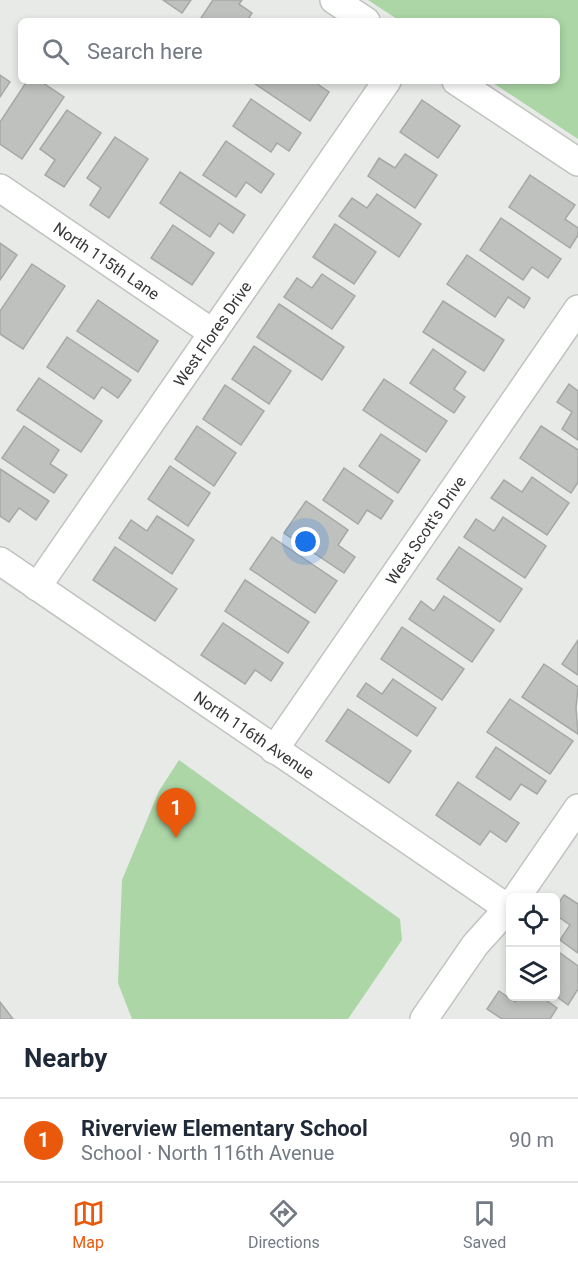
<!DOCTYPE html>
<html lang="en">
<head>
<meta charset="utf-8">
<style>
	:root { --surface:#fff; --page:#f2f2f3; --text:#1f2937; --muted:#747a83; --line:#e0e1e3; --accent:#ea580c }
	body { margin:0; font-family:Roboto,sans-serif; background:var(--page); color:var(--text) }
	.controls { position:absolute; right:18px; bottom:18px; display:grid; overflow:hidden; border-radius:9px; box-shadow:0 3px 9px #0003 }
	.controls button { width:54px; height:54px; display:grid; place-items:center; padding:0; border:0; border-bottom:2px solid var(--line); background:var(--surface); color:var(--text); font:30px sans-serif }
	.you { position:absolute; left:306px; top:542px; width:21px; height:21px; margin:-15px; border:4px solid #fff; border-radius:50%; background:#1a73e8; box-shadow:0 0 0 9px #1a73e833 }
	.badge { display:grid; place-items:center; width:39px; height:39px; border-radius:50%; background:var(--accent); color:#fff; font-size:20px; font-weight:700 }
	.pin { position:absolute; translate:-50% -50px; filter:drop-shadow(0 2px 3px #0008) }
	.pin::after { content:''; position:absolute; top:32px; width:21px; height:18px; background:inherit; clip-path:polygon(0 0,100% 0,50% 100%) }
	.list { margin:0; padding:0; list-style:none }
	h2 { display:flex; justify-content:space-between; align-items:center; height:78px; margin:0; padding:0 24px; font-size:26px }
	h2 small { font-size:20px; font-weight:400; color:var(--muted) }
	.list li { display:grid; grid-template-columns:39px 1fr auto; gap:18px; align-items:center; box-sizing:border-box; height:84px; padding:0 24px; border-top:2px solid var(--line) }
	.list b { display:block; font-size:22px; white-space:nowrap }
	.list p { margin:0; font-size:20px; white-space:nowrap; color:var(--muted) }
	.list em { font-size:20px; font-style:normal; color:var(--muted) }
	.icon { flex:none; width:33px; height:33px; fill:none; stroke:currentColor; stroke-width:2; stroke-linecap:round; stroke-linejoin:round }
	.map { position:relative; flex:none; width:578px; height:1019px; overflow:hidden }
	.search { position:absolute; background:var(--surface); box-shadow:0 3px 9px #0003; left:18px; right:18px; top:18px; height:66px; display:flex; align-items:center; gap:15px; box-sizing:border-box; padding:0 21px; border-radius:9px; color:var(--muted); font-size:22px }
	.sheet { height:162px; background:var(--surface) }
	nav { display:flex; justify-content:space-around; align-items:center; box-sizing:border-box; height:84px; border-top:2px solid var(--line); background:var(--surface); font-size:16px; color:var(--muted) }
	nav a { display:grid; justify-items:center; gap:3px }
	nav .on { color:var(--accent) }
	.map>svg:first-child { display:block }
</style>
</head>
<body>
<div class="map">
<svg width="578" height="1019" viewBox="0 0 578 1019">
	<rect width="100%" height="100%" fill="#e7eae7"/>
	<!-- green -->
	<g fill="#acd6a6">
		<polygon points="368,0 578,0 578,139 490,81 557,81 557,21 400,21"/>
		<polygon points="179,760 400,919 402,940 348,1019 132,1019 118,983 122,880 159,791"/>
	</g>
	<!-- building -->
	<g fill="#bec1be" stroke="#a6a8a5" stroke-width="1.5">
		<polygon points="163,0 191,0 182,13"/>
		<polygon points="213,0 242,0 239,4 252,13 247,21 199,21"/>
		<polygon points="0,75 10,82 0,97"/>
		<polygon points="27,81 40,81 64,97 22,159 0,144 0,122"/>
		<polygon points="251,81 313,81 329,92 310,121"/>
		<polygon points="251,99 301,133 289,151 277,143 271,152 233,126"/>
		<polygon points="422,100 460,126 438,158 400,132"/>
		<polygon points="67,110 101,133 64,187 45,175 55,160 40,149"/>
		<polygon points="115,137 148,159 109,218 90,205 101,188 87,178"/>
		<polygon points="226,141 274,174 261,193 246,182 236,197 203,175"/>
		<polygon points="405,154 437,175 415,208 368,176 379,158 395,168"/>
		<polygon points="180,172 245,215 233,233 219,223 210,237 160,203"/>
		<polygon points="530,175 575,205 565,219 578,228 578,235 570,248 509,207"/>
		<polygon points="377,194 421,224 399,257 339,216 352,198 367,208"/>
		<polygon points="501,218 561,259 548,278 532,267 523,280 480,250"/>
		<polygon points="335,224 376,252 354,284 313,257"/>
		<polygon points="173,225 214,253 192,285 151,258"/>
		<polygon points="0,243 17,255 0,280"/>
		<polygon points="467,255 530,298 524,308 508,297 495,317 447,284"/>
		<polygon points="32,264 65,286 23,349 0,334 0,311"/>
		<polygon points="322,274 355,296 332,329 284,297 297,278 312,288"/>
		<polygon points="98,300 158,341 138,372 77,331"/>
		<polygon points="443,301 504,340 484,371 423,332"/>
		<polygon points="279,304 344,347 322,380 257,337"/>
		<polygon points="67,337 131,380 118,398 102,387 94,399 47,367"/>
		<polygon points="254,346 291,371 269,404 232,379"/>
		<polygon points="433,349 466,372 454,389 465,397 454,413 410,383"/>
		<polygon points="39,378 102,421 81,452 17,410"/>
		<polygon points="384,379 447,421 426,452 363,410"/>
		<polygon points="569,384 578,391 578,440 562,429 572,412 557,402"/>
		<polygon points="225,385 264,411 241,445 203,419"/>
		<polygon points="24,426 59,450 50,464 67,475 54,493 2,458"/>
		<polygon points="197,426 236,453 214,486 175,459"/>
		<polygon points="541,426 578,450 578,482 571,493 520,458"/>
		<polygon points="381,434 420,460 398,493 359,466"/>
		<polygon points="170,466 210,493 188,526 148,499"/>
		<polygon points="344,468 393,501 381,519 367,510 358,524 323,500"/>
		<polygon points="0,469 49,501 36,520 19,508 9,522 0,516"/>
		<polygon points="532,477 569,503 547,535 491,498 504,480 522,492"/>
		<polygon points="306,501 348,530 338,545 355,557 344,573 284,533"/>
		<polygon points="157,516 194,540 172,574 119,538 131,520 147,531"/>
		<polygon points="503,517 546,546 525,578 464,537 476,519 494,531"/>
		<polygon points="272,537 337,581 315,613 250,569"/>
		<polygon points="115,547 177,589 155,621 93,580"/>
		<polygon points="459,547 522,589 500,622 437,579"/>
		<polygon points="245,580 309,622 288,653 225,611"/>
		<polygon points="444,596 494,630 472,662 409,619 421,601 434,611"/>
		<polygon points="223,623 283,663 271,681 255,670 245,684 201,655"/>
		<polygon points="402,627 464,669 442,700 381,659"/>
		<polygon points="578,640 578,675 562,664"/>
		<polygon points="544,664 578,687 576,708 578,734 522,697"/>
		<polygon points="393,679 436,708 417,736 357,696 366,683 382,694"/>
		<polygon points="510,699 573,741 550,774 487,732"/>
		<polygon points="348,709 411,751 389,783 326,741"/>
		<polygon points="496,747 546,781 537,794 521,784 510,800 476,777"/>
		<polygon points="458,782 519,823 506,842 490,831 480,845 436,815"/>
		<polygon points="564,895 578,904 578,953 560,940 570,925 556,915 556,907"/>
		<polygon points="556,950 578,966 578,989 568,1005 556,996"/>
		<polygon points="499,991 515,1002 519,996 540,996 557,1008 550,1019 502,1019 487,1009"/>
		<polygon points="0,1002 13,1019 0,1019"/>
	</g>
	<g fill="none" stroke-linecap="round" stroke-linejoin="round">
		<defs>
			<g id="street">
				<polyline points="334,0 366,21"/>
				<polyline points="456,81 578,162"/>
				<path id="s1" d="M0,188L213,333"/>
				<path id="s2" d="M0,561L509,909"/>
				<path id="s3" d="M37,587L387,81"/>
				<path id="s4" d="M274,750L578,309"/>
				<polyline points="516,898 578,808"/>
				<polyline points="424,1019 475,945 510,906"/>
			</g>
		</defs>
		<!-- street casing -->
		<use href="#street" stroke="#c0c3bf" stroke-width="30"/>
		<!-- street -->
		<use href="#street" stroke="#fff" stroke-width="27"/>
	</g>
	<g text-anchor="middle" stroke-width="4.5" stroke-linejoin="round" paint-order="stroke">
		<!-- street labels -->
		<g font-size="16" fill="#353635" stroke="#f5f8f4">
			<text dy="6" stroke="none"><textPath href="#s1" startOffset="129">North 115th Lane</textPath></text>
			<text dy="6" stroke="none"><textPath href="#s3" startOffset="308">West Flores Drive</textPath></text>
			<text dy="6" stroke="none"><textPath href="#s4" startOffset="267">West Scott's Drive</textPath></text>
			<text dy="6" stroke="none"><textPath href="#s2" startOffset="308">North 116th Avenue</textPath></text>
		</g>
	</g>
</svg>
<div class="controls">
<button><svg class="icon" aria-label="locate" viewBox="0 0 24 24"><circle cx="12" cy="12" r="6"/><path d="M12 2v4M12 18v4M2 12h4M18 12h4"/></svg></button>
<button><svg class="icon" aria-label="layers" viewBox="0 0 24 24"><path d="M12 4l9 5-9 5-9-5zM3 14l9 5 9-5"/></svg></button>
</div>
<div class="you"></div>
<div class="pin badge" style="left:176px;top:838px">1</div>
<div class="search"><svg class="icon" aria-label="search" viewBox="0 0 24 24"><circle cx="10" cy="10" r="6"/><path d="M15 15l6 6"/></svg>Search here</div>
</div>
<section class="sheet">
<h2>Nearby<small></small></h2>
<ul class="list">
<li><span class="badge">1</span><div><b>Riverview Elementary School</b><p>School · North 116th Avenue</p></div><em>90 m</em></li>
</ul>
</section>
<nav>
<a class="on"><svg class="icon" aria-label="map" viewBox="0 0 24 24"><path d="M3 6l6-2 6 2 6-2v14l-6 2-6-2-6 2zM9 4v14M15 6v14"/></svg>Map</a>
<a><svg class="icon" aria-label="directions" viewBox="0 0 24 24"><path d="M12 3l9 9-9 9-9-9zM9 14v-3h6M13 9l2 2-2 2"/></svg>Directions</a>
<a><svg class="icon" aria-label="saved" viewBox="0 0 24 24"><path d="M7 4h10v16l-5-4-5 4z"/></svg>Saved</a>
</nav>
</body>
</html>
